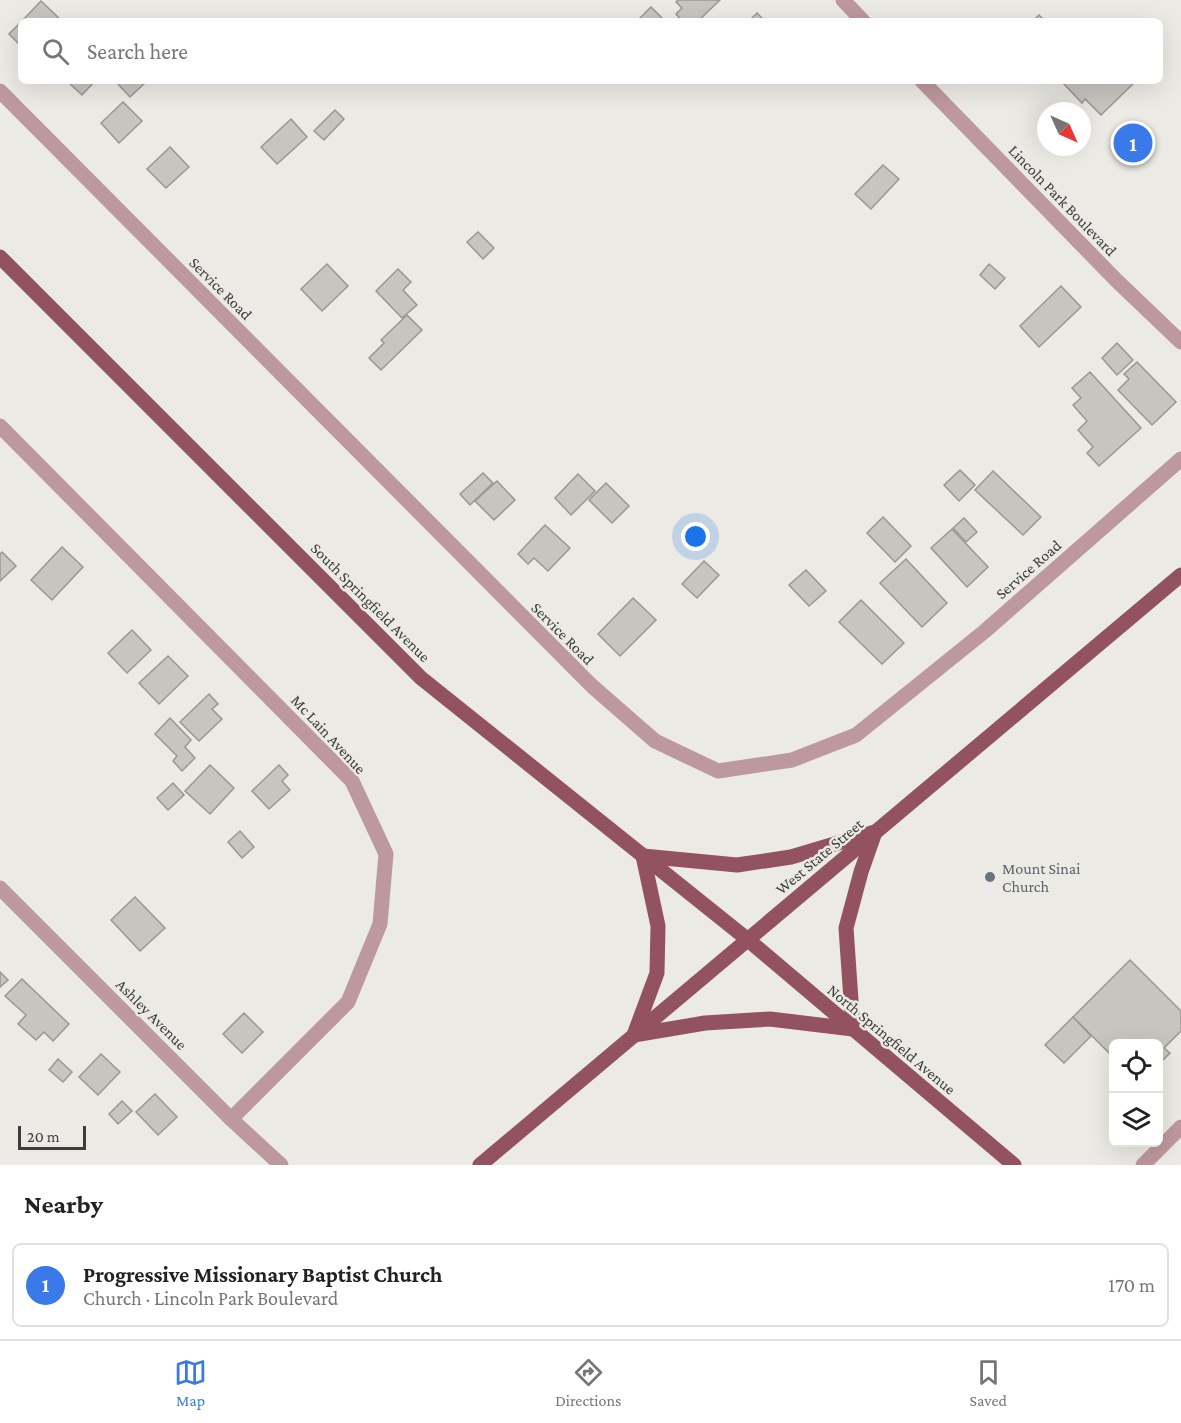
<!DOCTYPE html>
<html lang="en">
<head>
<meta charset="utf-8">
<style>
	:root { --surface:#fff; --page:#f6f6f6; --text:#222; --muted:#767676; --line:#e0e0e0; --accent:#397ae8 }
	body { margin:0; font-family:"Crimson Pro",serif; background:var(--page); color:var(--text) }
	.controls { position:absolute; right:18px; bottom:18px; display:grid; overflow:hidden; border-radius:9px; box-shadow:0 6px 24px #0002 }
	.controls button { width:54px; height:54px; display:grid; place-items:center; padding:0; border:0; border-bottom:2px solid var(--line); background:var(--surface); color:var(--text); font:30px sans-serif }
	.compass { position:absolute; left:1037px; top:102px; width:54px; height:54px; border-radius:50%; background:var(--surface); box-shadow:0 6px 24px #0002; rotate:135deg }
	.scale { position:absolute; left:18px; bottom:15px; width:68px; box-sizing:border-box; padding-left:6px; border:3px solid #3d3d3b; border-top:0; font-size:16px; line-height:21px; white-space:nowrap; color:#3d3d3b; -webkit-text-stroke:4px #ebeae5; paint-order:stroke }
	.you { position:absolute; left:696px; top:537px; width:21px; height:21px; margin:-15px; border:4px solid #fff; border-radius:50%; background:#1a73e8; box-shadow:0 0 0 9px #1a73e833 }
	.badge { display:grid; place-items:center; width:39px; height:39px; border-radius:50%; background:var(--accent); color:#fff; font-size:20px; font-weight:700 }
	.pin { position:absolute; translate:-50% -50%; border:3px solid #fff; box-shadow:0 2px 6px #0006 }
	.list { margin:0; padding:0; list-style:none }
	h2 { display:flex; justify-content:space-between; align-items:center; height:78px; margin:0; padding:0 24px; font-size:26px }
	h2 small { font-size:20px; font-weight:400; color:var(--muted) }
	.list li { display:grid; grid-template-columns:39px 1fr auto; gap:18px; align-items:center; box-sizing:border-box; height:84px; margin:0 12px 12px; padding:0 12px; border:2px solid var(--line); border-radius:9px }
	.list b { display:block; font-size:22px; white-space:nowrap }
	.list p { margin:0; font-size:20px; white-space:nowrap; color:var(--muted) }
	.list em { font-size:20px; font-style:normal; color:var(--muted) }
	.icon { flex:none; width:33px; height:33px; fill:none; stroke:currentColor; stroke-width:2; stroke-linecap:round; stroke-linejoin:round }
	.map { position:relative; flex:none; width:1181px; height:1165px; overflow:hidden }
	.search { position:absolute; background:var(--surface); box-shadow:0 6px 24px #0002; left:18px; right:18px; top:18px; height:66px; display:flex; align-items:center; gap:15px; box-sizing:border-box; padding:0 21px; border-radius:9px; color:var(--muted); font-size:22px }
	.sheet { height:174px; background:var(--surface) }
	nav { display:flex; justify-content:space-around; align-items:center; box-sizing:border-box; height:84px; border-top:2px solid var(--line); background:var(--surface); font-size:16px; color:var(--muted) }
	nav a { display:grid; justify-items:center; gap:3px }
	nav .on { color:var(--accent) }
	.map>svg:first-child { display:block }
</style>
</head>
<body>
<div class="map">
<svg width="1181" height="1165" viewBox="0 0 1181 1165">
	<rect width="100%" height="100%" fill="#ebeae5"/>
	<!-- building -->
	<g fill="#c8c5c1" stroke="#9a9793" stroke-width="1.5">
		<polygon points="678,0 720,0 698,21 682,21 676,14 682,8 676,2"/>
		<polygon points="41,1 62,21 22,21"/>
		<polygon points="651,7 665,21 637,21"/>
		<polygon points="757,13 765,21 749,21"/>
		<polygon points="1039,15 1045,21 1033,21"/>
		<polygon points="21,22 21,46 9,34"/>
		<polygon points="67,81 95,81 82,95"/>
		<polygon points="121,81 145,81 146,82 130,97 118,84"/>
		<polygon points="1061,81 1136,81 1101,115 1085,99 1082,103"/>
		<polygon points="123,102 142,121 119,143 101,123"/>
		<polygon points="335,110 344,119 324,140 314,131"/>
		<polygon points="291,119 307,137 277,164 261,147"/>
		<polygon points="170,147 189,167 166,188 147,169"/>
		<polygon points="883,165 899,179 871,209 855,194"/>
		<polygon points="478,232 494,248 483,259 467,242"/>
		<polygon points="327,264 348,286 322,311 301,289"/>
		<polygon points="989,264 1005,278 995,289 980,275"/>
		<polygon points="398,269 411,282 403,290 417,305 402,318 376,291"/>
		<polygon points="1061,286 1081,307 1039,347 1020,326"/>
		<polygon points="407,315 422,330 381,370 369,358 384,343 381,340"/>
		<polygon points="1117,343 1133,360 1117,375 1102,358"/>
		<polygon points="1137,362 1176,402 1152,425 1118,390 1129,379 1124,374"/>
		<polygon points="1090,372 1141,428 1099,466 1087,453 1093,447 1078,430 1087,421 1073,405 1081,398 1072,388"/>
		<polygon points="960,470 975,485 959,501 944,485"/>
		<polygon points="993,471 1041,517 1023,535 975,490"/>
		<polygon points="483,473 493,483 470,505 460,494"/>
		<polygon points="578,474 595,491 571,515 555,498"/>
		<polygon points="497,481 515,500 494,520 475,501"/>
		<polygon points="606,483 629,506 612,523 589,500"/>
		<polygon points="883,517 911,546 895,562 867,533"/>
		<polygon points="964,518 977,532 966,542 953,528"/>
		<polygon points="545,525 570,548 548,571 534,558 528,564 518,554"/>
		<polygon points="952,529 988,567 967,587 931,548"/>
		<polygon points="62,547 83,567 52,600 31,580"/>
		<polygon points="2,552 16,566 0,581 0,554"/>
		<polygon points="906,559 947,603 922,627 880,583"/>
		<polygon points="704,561 719,575 697,598 682,584"/>
		<polygon points="806,570 826,591 809,606 789,585"/>
		<polygon points="633,598 656,620 620,656 598,634"/>
		<polygon points="861,600 904,643 882,664 839,622"/>
		<polygon points="132,630 151,650 127,673 108,653"/>
		<polygon points="168,656 188,676 159,704 139,683"/>
		<polygon points="209,694 218,704 212,709 222,719 199,741 180,722"/>
		<polygon points="170,718 191,740 185,747 195,758 182,771 173,761 177,756 155,734"/>
		<polygon points="210,765 234,788 210,814 185,791"/>
		<polygon points="279,765 288,775 282,781 290,790 269,809 252,791"/>
		<polygon points="173,783 184,795 168,810 157,798"/>
		<polygon points="240,831 254,847 242,858 228,842"/>
		<polygon points="135,897 165,928 140,951 111,920"/>
		<polygon points="1130,960 1181,1011 1181,1031 1164,1048 1170,1053 1158,1065 1158,1044 1114,1044 1114,1058 1073,1017"/>
		<polygon points="0,972 8,980 0,987"/>
		<polygon points="22,979 69,1024 53,1041 44,1032 36,1040 18,1024 26,1015 5,996"/>
		<polygon points="244,1013 263,1032 242,1053 223,1034"/>
		<polygon points="1073,1017 1091,1036 1064,1063 1045,1045"/>
		<polygon points="101,1054 120,1072 98,1095 79,1077"/>
		<polygon points="58,1059 72,1072 63,1082 49,1070"/>
		<polygon points="155,1094 177,1117 158,1135 136,1112"/>
		<polygon points="122,1101 132,1111 118,1124 109,1114"/>
	</g>
	<g fill="none" stroke-linecap="round" stroke-linejoin="round">
		<!-- minor -->
		<g stroke="#bd989d" stroke-width="15">
			<polyline points="843,0 863,21"/>
			<polyline points="922,81 1116,280 1181,342"/>
			<polyline points="0,91 592,686 655,741 718,771 792,760 856,735 985,631 1181,459"/>
			<polyline points="0,426 352,781 386,854 380,924 348,1002 231,1119"/>
			<polyline points="0,888 231,1119 281,1165"/>
			<polyline points="1143,1165 1181,1127"/>
		</g>
		<!-- major -->
		<g stroke="#92535f" stroke-width="15">
			<polyline points="0,257 421,678 747,939 1014,1165"/>
			<polygon points="875,832 861,872 846,928 853,1029 770,1019 705,1023 634,1035 657,973 658,926 643,856 737,865 791,857"/>
			<polyline points="480,1165 1181,575"/>
		</g>
	</g>
	<!-- markers -->
	<circle fill="#6b7280" stroke="#ebeae5" stroke-width="2" cx="990" cy="877" r="6"/>
	<g text-anchor="middle" stroke-width="5" stroke-linejoin="round" paint-order="stroke">
		<!-- street labels -->
		<g font-size="16" fill="#3d3d3b" stroke="#ebeae5">
			<text transform="translate(1063 200) rotate(46)" y="6">Lincoln Park Boulevard</text>
			<text transform="translate(221 288) rotate(45)" y="6">Service Road</text>
			<text transform="translate(1028 569) rotate(-41)" y="6">Service Road</text>
			<text transform="translate(371 602) rotate(45)" y="6">South Springfield Avenue</text>
			<text transform="translate(563 633) rotate(45)" y="6">Service Road</text>
			<text transform="translate(329 734) rotate(47)" y="6">Mc Lain Avenue</text>
			<text transform="translate(819 856) rotate(-40)" y="6">West State Street</text>
			<text transform="translate(152 1014) rotate(45)" y="6">Ashley Avenue</text>
			<text transform="translate(892 1039) rotate(40)" y="6">North Springfield Avenue</text>
		</g>
		<!-- worship labels -->
		<g font-size="16" fill="#5b616d" stroke="#ebeae5" text-anchor="start">
			<text x="1002" y="874">Mount Sinai<tspan x="1002" dy="18">Church</tspan></text>
		</g>
	</g>
</svg>
<div class="controls">
<button><svg class="icon" aria-label="locate" viewBox="0 0 24 24"><circle cx="12" cy="12" r="6"/><path d="M12 2v4M12 18v4M2 12h4M18 12h4"/></svg></button>
<button><svg class="icon" aria-label="layers" viewBox="0 0 24 24"><path d="M12 4l9 5-9 5-9-5zM3 14l9 5 9-5"/></svg></button>
</div>
<svg class="compass" viewBox="-18 -18 36 36"><path d="M0-13l5 13h-10z" fill="#e53935"/><path d="M0 13l5-13h-10z" fill="#767676"/></svg>
<div class="scale">20 m</div>
<div class="you"></div>
<div class="pin badge" style="left:1133px;top:143px">1</div>
<div class="search"><svg class="icon" aria-label="search" viewBox="0 0 24 24"><circle cx="10" cy="10" r="6"/><path d="M15 15l6 6"/></svg>Search here</div>
</div>
<section class="sheet">
<h2>Nearby<small></small></h2>
<ul class="list">
<li><span class="badge">1</span><div><b>Progressive Missionary Baptist Church</b><p>Church · Lincoln Park Boulevard</p></div><em>170 m</em></li>
</ul>
</section>
<nav>
<a class="on"><svg class="icon" aria-label="map" viewBox="0 0 24 24"><path d="M3 6l6-2 6 2 6-2v14l-6 2-6-2-6 2zM9 4v14M15 6v14"/></svg>Map</a>
<a><svg class="icon" aria-label="directions" viewBox="0 0 24 24"><path d="M12 3l9 9-9 9-9-9zM9 14v-3h6M13 9l2 2-2 2"/></svg>Directions</a>
<a><svg class="icon" aria-label="saved" viewBox="0 0 24 24"><path d="M7 4h10v16l-5-4-5 4z"/></svg>Saved</a>
</nav>
</body>
</html>
